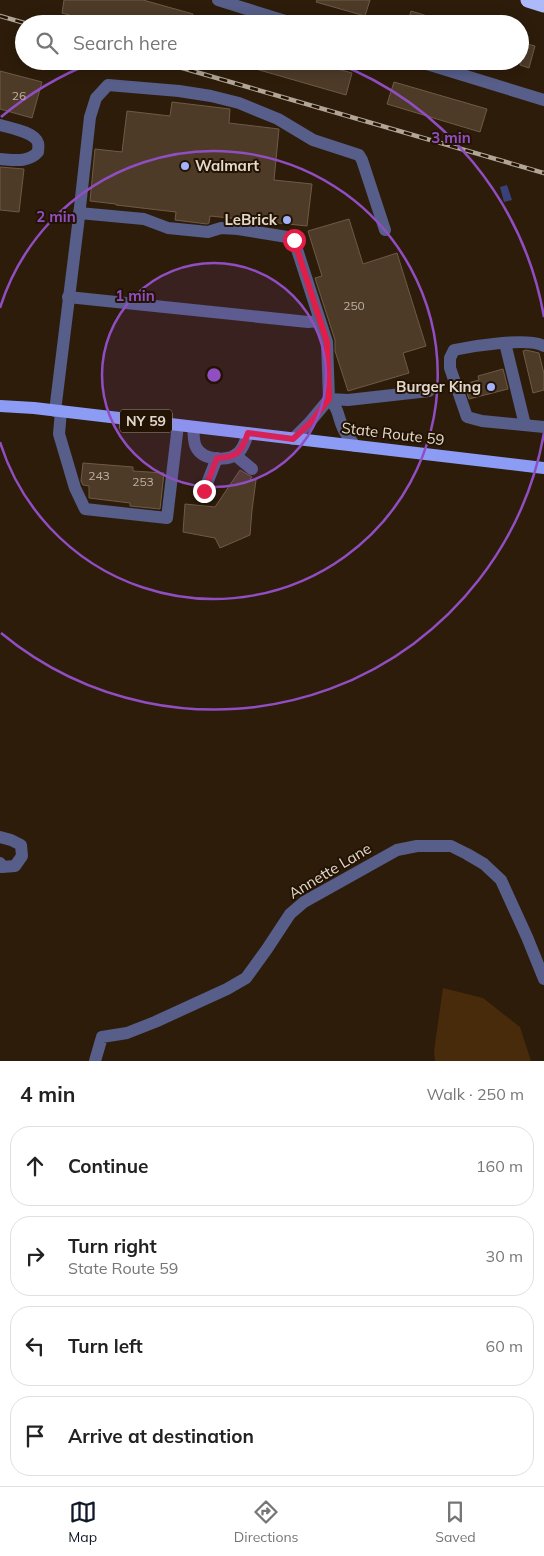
<!DOCTYPE html>
<html lang="en">
<head>
<meta charset="utf-8">
<style>
	:root { --surface:#fff; --page:#f6f6f6; --text:#222; --muted:#767676; --line:#e0e0e0; --accent:#111827 }
	body { margin:0; font-family:Mulish,sans-serif; background:var(--page); color:var(--text) }
	.stop { position:absolute; width:15px; height:15px; margin:-11px; border:4px solid #e11d48; border-radius:50%; background:#fff }
	.stop.end { background:#e11d48; border-color:#fff; box-shadow:0 1px 5px #0008 }
	.list { margin:0; padding:0; list-style:none }
	h2 { display:flex; justify-content:space-between; align-items:center; height:65px; margin:0; padding:0 20px; font-size:21px }
	h2 small { font-size:16px; font-weight:400; color:var(--muted) }
	.list li { display:grid; grid-template-columns:32px 1fr auto; gap:15px; align-items:center; box-sizing:border-box; height:80px; margin:0 10px 10px; padding:0 10px; border:1px solid var(--line); border-radius:20px }
	.list b { display:block; font-size:19px; white-space:nowrap }
	.list p { margin:0; font-size:16px; white-space:nowrap; color:var(--muted) }
	.list em { font-size:16px; font-style:normal; color:var(--muted) }
	.icon { flex:none; width:28px; height:28px; fill:none; stroke:currentColor; stroke-width:2; stroke-linecap:round; stroke-linejoin:round }
	.map { position:relative; flex:none; width:544px; height:1061px; overflow:hidden }
	.search { position:absolute; background:var(--surface); box-shadow:0 2px 12px #0003; left:15px; right:15px; top:15px; height:55px; display:flex; align-items:center; gap:12px; box-sizing:border-box; padding:0 18px; border-radius:28px; color:var(--muted); font-size:19px }
	.sheet { height:425px; background:var(--surface) }
	nav { display:flex; justify-content:space-around; align-items:center; box-sizing:border-box; height:70px; border-top:1px solid var(--line); background:var(--surface); font-size:14px; color:var(--muted) }
	nav a { display:grid; justify-items:center; gap:2px }
	nav .on { color:var(--accent) }
	.map>svg:first-child { display:block }
</style>
</head>
<body>
<div class="map">
<svg width="544" height="1061" viewBox="0 0 544 1061">
	<rect width="100%" height="100%" fill="#2d1c0a"/>
	<!-- green -->
	<polygon fill="#472b0a" points="443,988 483,998 520,1027 531,1061 435,1061 434,1051"/>
	<!-- water -->
	<polygon fill="#39417a" points="507,185 512,200 504,202 500,187"/>
	<!-- building -->
	<g fill="#4d3b28" stroke="#6e5a47">
		<polygon points="64,0 143,0 193,14 191,24 101,24 62,13"/>
		<polygon points="317,0 370,0 365,16 316,2"/>
		<polygon points="411,11 447,22 446,24 407,24"/>
		<polygon points="520,42 535,46 529,68 520,65"/>
		<polygon points="235,61 309,61 352,73 346,95 235,63"/>
		<polygon points="0,71 42,82 32,118 0,109"/>
		<polygon points="394,82 487,109 480,132 387,104"/>
		<polygon points="172,102 230,109 229,123 279,129 274,180 312,184 307,226 210,216 209,223 207,224 175,220 176,212 116,205 116,204 90,201 95,149 122,152 127,111 170,116"/>
		<polygon points="0,167 24,169 19,212 0,210"/>
		<polygon points="349,219 363,264 397,253 426,346 403,353 409,373 348,391 335,351 335,340 315,278 322,276 308,231"/>
		<polygon points="526,350 539,353 544,374 544,390 533,393 523,351"/>
		<polygon points="503,369 508,389 469,399 464,384 479,380 478,376"/>
		<polygon points="83,463 133,467 133,471 164,473 160,509 130,506 130,503 89,498 89,486 83,485 81,481"/>
		<polygon points="240,470 252,477 250,479 256,480 252,510 250,535 220,548 215,538 183,532 185,504 215,507"/>
	</g>
	<g fill="none" stroke-linecap="round" stroke-linejoin="round">
		<!-- minor -->
		<g stroke="#565e89" stroke-width="12">
			<polyline points="218,0 295,24"/>
			<polyline points="417,61 544,100"/>
			<path d="M0,125C10,128 35,132 38,143C39,146 38,149 38,152C28,163 14,160 0,159"/>
			<polyline points="79,213 144,219 168,228 208,232 221,228 238,229 287,237 294,240 327,342 329,399 309,423 293,439"/>
			<polyline points="68,297 308,322 320,321"/>
			<polyline points="505,343 525,425"/>
			<path d="M544,346C528,337 473,346 454,350L450,358V368L467,417L482,421L544,427"/>
			<polyline points="329,399 348,400 429,391"/>
			<path d="M329,399C341,411 337,419 345,432C348,437 352,441 355,446"/>
			<polyline points="55,411 78,225 90,117 96,98 108,85 179,91 211,96 239,103 278,119 313,140 359,155 362,160 385,230"/>
			<polyline points="61,411 59,434 75,488 85,509 167,518 178,425"/>
			<path d="M193,427C194,433 193,441 196,447C203,461 229,462 239,452C244,447 246,440 248,433"/>
			<polyline points="235,455 252,469"/>
			<polyline points="204,491 217,458"/>
			<polyline points="0,837 11,840 21,845 22,856 15,866 2,867 0,863"/>
			<polyline points="95,1061 102,1037 127,1033 155,1022 227,989 246,978 267,949 290,914 304,902 397,850 417,846 451,846 467,854 484,864 501,880 527,937 544,979"/>
		</g>
		<!-- major -->
		<polyline stroke="#8c9cf5" stroke-width="12" points="0,406 34,408 544,468"/>
		<!-- highway -->
		<polyline stroke="#acbafa" stroke-width="15" points="528,0 544,5"/>
		<defs>
			<g id="rail">
				<polyline points="0,16 28,24"/>
				<polyline points="158,61 544,173"/>
			</g>
		</defs>
		<!-- rail casing -->
		<use href="#rail" stroke="#b1a598" stroke-width="4.5"/>
		<!-- rail -->
		<use href="#rail" stroke="#231302" stroke-width="2.5" stroke-dasharray="8" stroke-linecap="butt"/>
	</g>
	<g fill="none" stroke-linecap="round" stroke-linejoin="round">
		<!-- route -->
		<path stroke="#e11d48" stroke-width="6" d="M204,491L217,458C237,458 242,451 248,433L293,439L310,423L329,399L327,342L294,240"/>
	</g>
	<!-- distance rings -->
	<circle cx="214" cy="375" r="112" fill="#904ec2" fill-opacity=".12"/>
	<g fill="none" stroke="#904ec2" stroke-width="2.5">
		<circle cx="214" cy="375" r="112"/>
		<path d="M0 308A224 224 0 1 1 0 442"/>
		<path d="M544 433A335 335 0 0 1 1 633M1 117A335 335 0 0 1 94 62M334 62A335 335 0 0 1 544 317"/>
	</g>
	<!-- markers -->
	<g fill="#a3b2fd" stroke="#231302" stroke-width="2">
		<circle cx="185" cy="166" r="5"/>
		<circle cx="287" cy="220" r="5"/>
		<circle cx="491" cy="387" r="5"/>
	</g>
	<g text-anchor="middle" stroke-width="4" stroke-linejoin="round" paint-order="stroke">
		<!-- number labels -->
		<g font-size="12" fill="#beb1a4">
			<text x="19" y="100">26</text>
			<text x="354" y="310">250</text>
			<text x="99" y="480">243</text>
			<text x="143" y="486">253</text>
		</g>
		<!-- shield labels -->
		<rect fill="#231302" stroke="#a99d90" stroke-width="1" x="120" y="409.5" width="52" height="23" rx="4"/>
		<g font-size="14" font-weight="bold" fill="#e3d8cd">
			<text x="146" y="426">NY 59</text>
		</g>
		<!-- poi labels -->
		<g font-size="15" font-weight="bold" fill="#e3d8cd" stroke="#231302" text-anchor="end">
			<text x="195" y="171" text-anchor="start">Walmart</text>
			<text x="277" y="225">LeBrick</text>
			<text x="481" y="392">Burger King</text>
		</g>
		<!-- street labels -->
		<g font-size="15" fill="#e3d8cd" stroke="#231302">
			<text transform="translate(393 434) rotate(7)" y="5">State Route 59</text>
			<text transform="translate(330 871) rotate(-31)" y="5">Annette Lane</text>
		</g>
	</g>
	<circle cx="214" cy="375" r="8" fill="#904ec2" stroke="#231302" stroke-width="2.5"/>
	<g font-size="15" text-anchor="middle" font-weight="bold" fill="#904ec2" stroke="#231302" stroke-width="4" stroke-linejoin="round" paint-order="stroke">
		<text x="451" y="143">3 min</text>
		<text x="56" y="222">2 min</text>
		<text x="135" y="301">1 min</text>
	</g>
</svg>
<div class="stop" style="left:294px;top:240px"></div>
<div class="stop end" style="left:204px;top:491px"></div>
<div class="search"><svg class="icon" aria-label="search" viewBox="0 0 24 24"><circle cx="10" cy="10" r="6"/><path d="M15 15l6 6"/></svg>Search here</div>
</div>
<section class="sheet">
<h2>4 min<small>Walk · 250 m</small></h2>
<ul class="list">
<li><svg class="icon" aria-label="ahead" viewBox="0 0 24 24"><path d="M12 20V5M6 11l6-6 6 6"/></svg><div><b>Continue</b></div><em>160 m</em></li>
<li><svg class="icon" aria-label="right" viewBox="0 0 24 24"><path d="M7 20v-9h11M14 6l5 5-5 5"/></svg><div><b>Turn right</b><p>State Route 59</p></div><em>30 m</em></li>
<li><svg class="icon" aria-label="left" viewBox="0 0 24 24"><path d="M17 20v-9H6M10 6l-5 5 5 5"/></svg><div><b>Turn left</b></div><em>60 m</em></li>
<li><svg class="icon" aria-label="arrive" viewBox="0 0 24 24"><path d="M6 21V4h12l-3 4 3 4H6"/></svg><div><b>Arrive at destination</b></div></li>
</ul>
</section>
<nav>
<a class="on"><svg class="icon" aria-label="map" viewBox="0 0 24 24"><path d="M3 6l6-2 6 2 6-2v14l-6 2-6-2-6 2zM9 4v14M15 6v14"/></svg>Map</a>
<a><svg class="icon" aria-label="directions" viewBox="0 0 24 24"><path d="M12 3l9 9-9 9-9-9zM9 14v-3h6M13 9l2 2-2 2"/></svg>Directions</a>
<a><svg class="icon" aria-label="saved" viewBox="0 0 24 24"><path d="M7 4h10v16l-5-4-5 4z"/></svg>Saved</a>
</nav>
</body>
</html>
